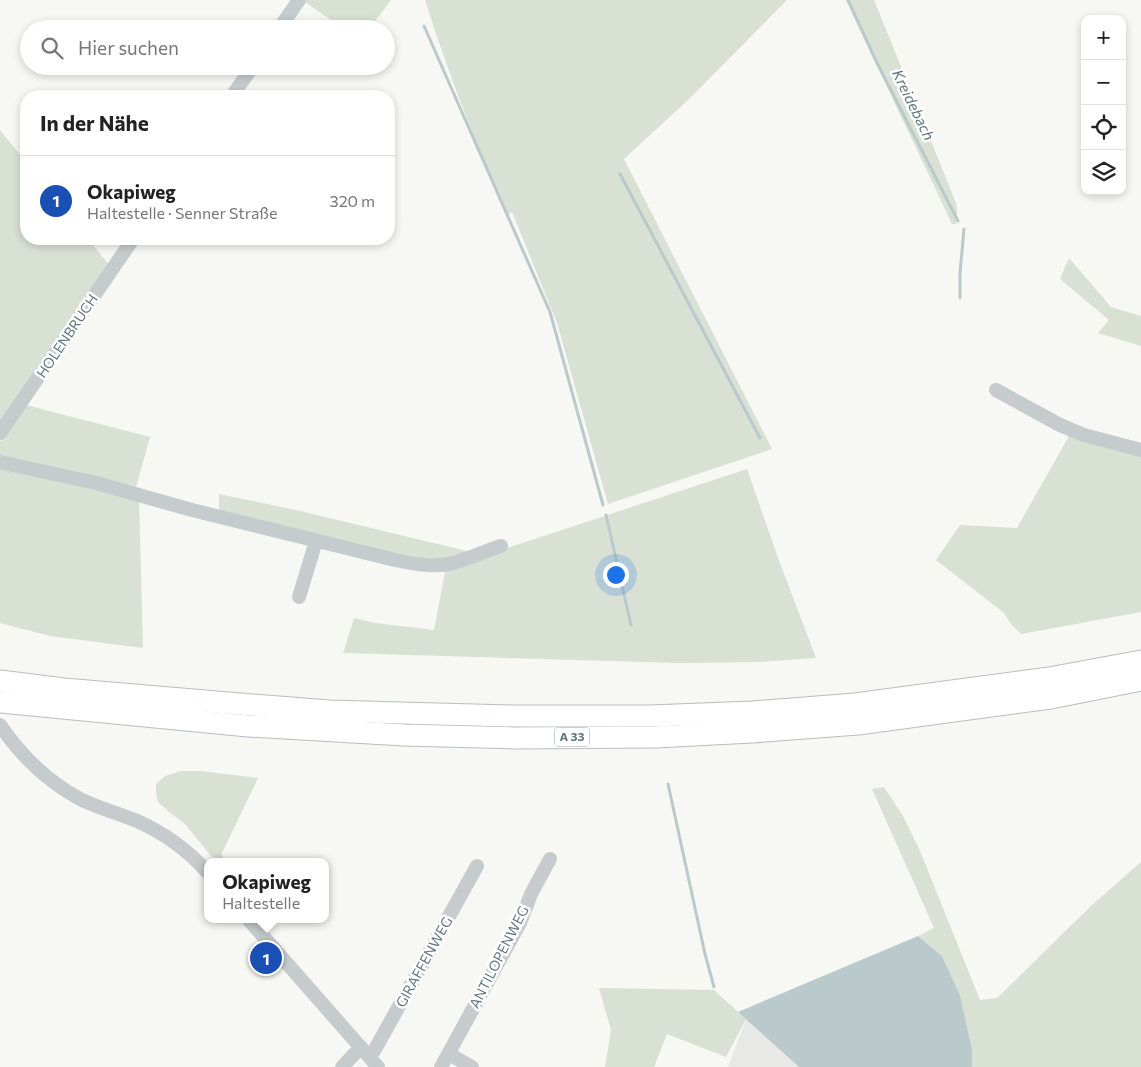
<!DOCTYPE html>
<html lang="de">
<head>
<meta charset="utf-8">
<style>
	:root { --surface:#fff; --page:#f2f2f2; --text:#222; --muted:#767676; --line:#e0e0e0; --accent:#ea580c }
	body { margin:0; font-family:Commissioner,sans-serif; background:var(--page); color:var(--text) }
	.controls { position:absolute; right:15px; top:15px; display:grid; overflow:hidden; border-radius:10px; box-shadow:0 2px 8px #0003 }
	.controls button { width:45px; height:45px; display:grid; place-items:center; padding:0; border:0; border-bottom:1px solid var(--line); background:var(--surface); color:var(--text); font:25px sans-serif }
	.you { position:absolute; left:615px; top:574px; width:18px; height:18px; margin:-12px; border:4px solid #fff; border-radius:50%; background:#1a73e8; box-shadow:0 0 0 8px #1a73e833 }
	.badge { display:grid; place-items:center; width:32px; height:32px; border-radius:50%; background:var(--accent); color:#fff; font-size:16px; font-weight:700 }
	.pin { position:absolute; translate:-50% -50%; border:2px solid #fff; box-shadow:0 1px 5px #0006 }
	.popup { position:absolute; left:204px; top:858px; width:125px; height:65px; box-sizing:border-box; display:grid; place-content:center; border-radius:10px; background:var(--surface); filter:drop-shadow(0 1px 4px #0005); font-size:16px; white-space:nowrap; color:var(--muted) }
	.popup b { font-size:19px; color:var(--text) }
	.popup::after { content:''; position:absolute; left:50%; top:100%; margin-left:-10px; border:10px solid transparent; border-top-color:var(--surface) }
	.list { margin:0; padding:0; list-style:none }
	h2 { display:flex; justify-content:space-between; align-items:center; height:65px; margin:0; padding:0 20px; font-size:21px }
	h2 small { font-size:16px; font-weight:400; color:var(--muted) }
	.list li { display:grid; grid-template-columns:32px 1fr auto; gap:15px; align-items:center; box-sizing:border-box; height:90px; padding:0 20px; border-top:1px solid var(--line) }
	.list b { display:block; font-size:19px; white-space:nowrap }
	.list p { margin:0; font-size:16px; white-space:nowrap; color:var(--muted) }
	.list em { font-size:16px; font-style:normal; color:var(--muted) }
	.icon { flex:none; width:28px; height:28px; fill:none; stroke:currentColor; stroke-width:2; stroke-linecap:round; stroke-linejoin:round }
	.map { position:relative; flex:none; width:1141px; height:1067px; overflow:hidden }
	.search { position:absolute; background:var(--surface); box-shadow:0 2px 8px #0003; left:20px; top:20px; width:375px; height:55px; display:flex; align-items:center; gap:12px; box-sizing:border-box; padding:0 18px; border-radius:28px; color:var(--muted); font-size:19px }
	.panel { position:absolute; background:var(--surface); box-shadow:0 2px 8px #0003; left:20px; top:90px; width:375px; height:155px; border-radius:20px }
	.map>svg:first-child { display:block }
</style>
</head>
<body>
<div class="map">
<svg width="1141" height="1067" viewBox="0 0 1141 1067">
	<rect width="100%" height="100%" fill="#f7f7f3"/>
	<!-- built -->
	<polygon fill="#e8e8e7" points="746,1019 799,1067 728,1067"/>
	<!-- green -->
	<g fill="#d9e0d4">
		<polygon points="306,0 391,0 369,29 344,29 305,2"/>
		<path d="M425,0H787L688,100L624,159L772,449L608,504L557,323L512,212L508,215C476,145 448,73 425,0Z"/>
		<polygon points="846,0 874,0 956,203 957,211 956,224 952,224"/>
		<polygon points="0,130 26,162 26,239 88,239 110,266 0,424"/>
		<polygon points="1069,258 1111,307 1141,316 1141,346 1098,333 1109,320 1060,279"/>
		<polygon points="26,405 150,437 135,491 0,459 0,442"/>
		<polygon points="1069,436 1127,449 1141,454 1141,612 1021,634 1011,624 1004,613 936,560 960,525 1017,528"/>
		<polygon points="0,464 139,499 143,648 50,636 0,623"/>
		<polygon points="747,469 778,558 816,658 760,662 678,663 343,653 354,618 375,623 434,630 446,567 453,566"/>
		<polygon points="219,494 300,511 471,552 451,560 421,562 219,513"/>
		<polygon points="181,771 200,771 258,778 221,855 227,862 216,862 185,824 168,811 158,802 156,793 156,784 165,776"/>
		<polygon points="884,787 903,816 920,851 980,1000 997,998 1092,905 1141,862 1141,1067 972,1067 972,1049 960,995 942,956 918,936 934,928 872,789"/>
		<polygon points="599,988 714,990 746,1019 726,1057 667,1034 654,1067 605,1067 611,1030"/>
	</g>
	<!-- water -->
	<polygon fill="#bacacc" points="918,936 942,956 960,995 972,1049 972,1067 799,1067 738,1012"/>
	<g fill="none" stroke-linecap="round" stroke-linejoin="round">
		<!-- stream -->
		<g stroke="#bacacc" stroke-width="3">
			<polyline points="848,0 877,63 958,221"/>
			<polyline points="424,26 550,312 603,505"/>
			<polyline points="620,174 760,438"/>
			<polyline points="960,298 960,273 964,229"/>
			<polyline points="606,515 631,625"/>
			<polyline points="668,784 705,954 714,987"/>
		</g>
		<defs>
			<g id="highway">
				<polyline points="0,681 64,689 252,705 329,711 514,716 651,716 752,712 855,704 1049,678 1141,661"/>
				<polyline points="0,702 248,726 404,735 515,738 656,737 752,732 858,724 1051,698 1141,680"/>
			</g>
		</defs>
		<!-- highway casing -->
		<use href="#highway" stroke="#b8bdbf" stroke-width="23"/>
		<!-- minor -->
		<g stroke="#c6cbce" stroke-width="14">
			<polyline points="279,29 299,0"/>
			<polyline points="232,96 253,66"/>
			<polyline points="996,390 1060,425 1084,435 1141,450"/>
			<polyline points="0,433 133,239"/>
			<path d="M0,462L96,483L192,510L395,560C414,564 434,568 453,563C469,559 485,551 501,546"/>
			<polyline points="299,597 316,541"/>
			<path d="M0,725C21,756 47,781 80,799C98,808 118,813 137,821C164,833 188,850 207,872"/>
			<polyline points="248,919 378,1067"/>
			<polyline points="449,1054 472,1067"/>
			<polyline points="369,1056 374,1051 477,866"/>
			<polyline points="342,1067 361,1047"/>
			<polyline points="441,1067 520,923 531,894 550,859"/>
		</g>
		<!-- highway -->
		<use href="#highway" stroke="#fff" stroke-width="21"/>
	</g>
	<g text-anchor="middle" stroke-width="5" stroke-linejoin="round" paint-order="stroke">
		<!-- shield labels -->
		<rect fill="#fff" stroke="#8f9fa8" stroke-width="1" x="554.5" y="727.5" width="35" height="19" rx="4"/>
		<g font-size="12" font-weight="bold" fill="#5f7682">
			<text x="572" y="741">A 33</text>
		</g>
		<!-- street labels -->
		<g font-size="14" fill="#5f7682" stroke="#fff">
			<text transform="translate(67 336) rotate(-56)" y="5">HOLENBRUCH</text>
			<text transform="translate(499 957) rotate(-63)" y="5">ANTILOPENWEG</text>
			<text transform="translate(424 962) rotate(-61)" y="5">GIRAFFENWEG</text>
		</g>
		<!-- water labels -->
		<g font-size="15" font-style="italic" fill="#5a767c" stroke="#fff">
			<text transform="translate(913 105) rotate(64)" y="5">Kreidebach</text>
		</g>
	</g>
</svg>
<div class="controls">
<button>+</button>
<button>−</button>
<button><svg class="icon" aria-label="locate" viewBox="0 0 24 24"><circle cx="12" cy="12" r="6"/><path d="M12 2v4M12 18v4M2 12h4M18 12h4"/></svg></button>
<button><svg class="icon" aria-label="layers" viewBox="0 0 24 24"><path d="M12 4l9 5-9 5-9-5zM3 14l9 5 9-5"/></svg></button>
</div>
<div class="you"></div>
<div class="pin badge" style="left:266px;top:958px;background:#1a4fb4">1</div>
<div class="popup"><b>Okapiweg</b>Haltestelle</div>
<div class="search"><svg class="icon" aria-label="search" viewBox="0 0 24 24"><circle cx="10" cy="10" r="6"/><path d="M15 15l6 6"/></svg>Hier suchen</div>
<section class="panel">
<h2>In der Nähe<small></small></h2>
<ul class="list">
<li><span class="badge" style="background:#1a4fb4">1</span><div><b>Okapiweg</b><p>Haltestelle · Senner Straße</p></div><em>320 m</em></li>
</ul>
</section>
</div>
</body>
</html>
